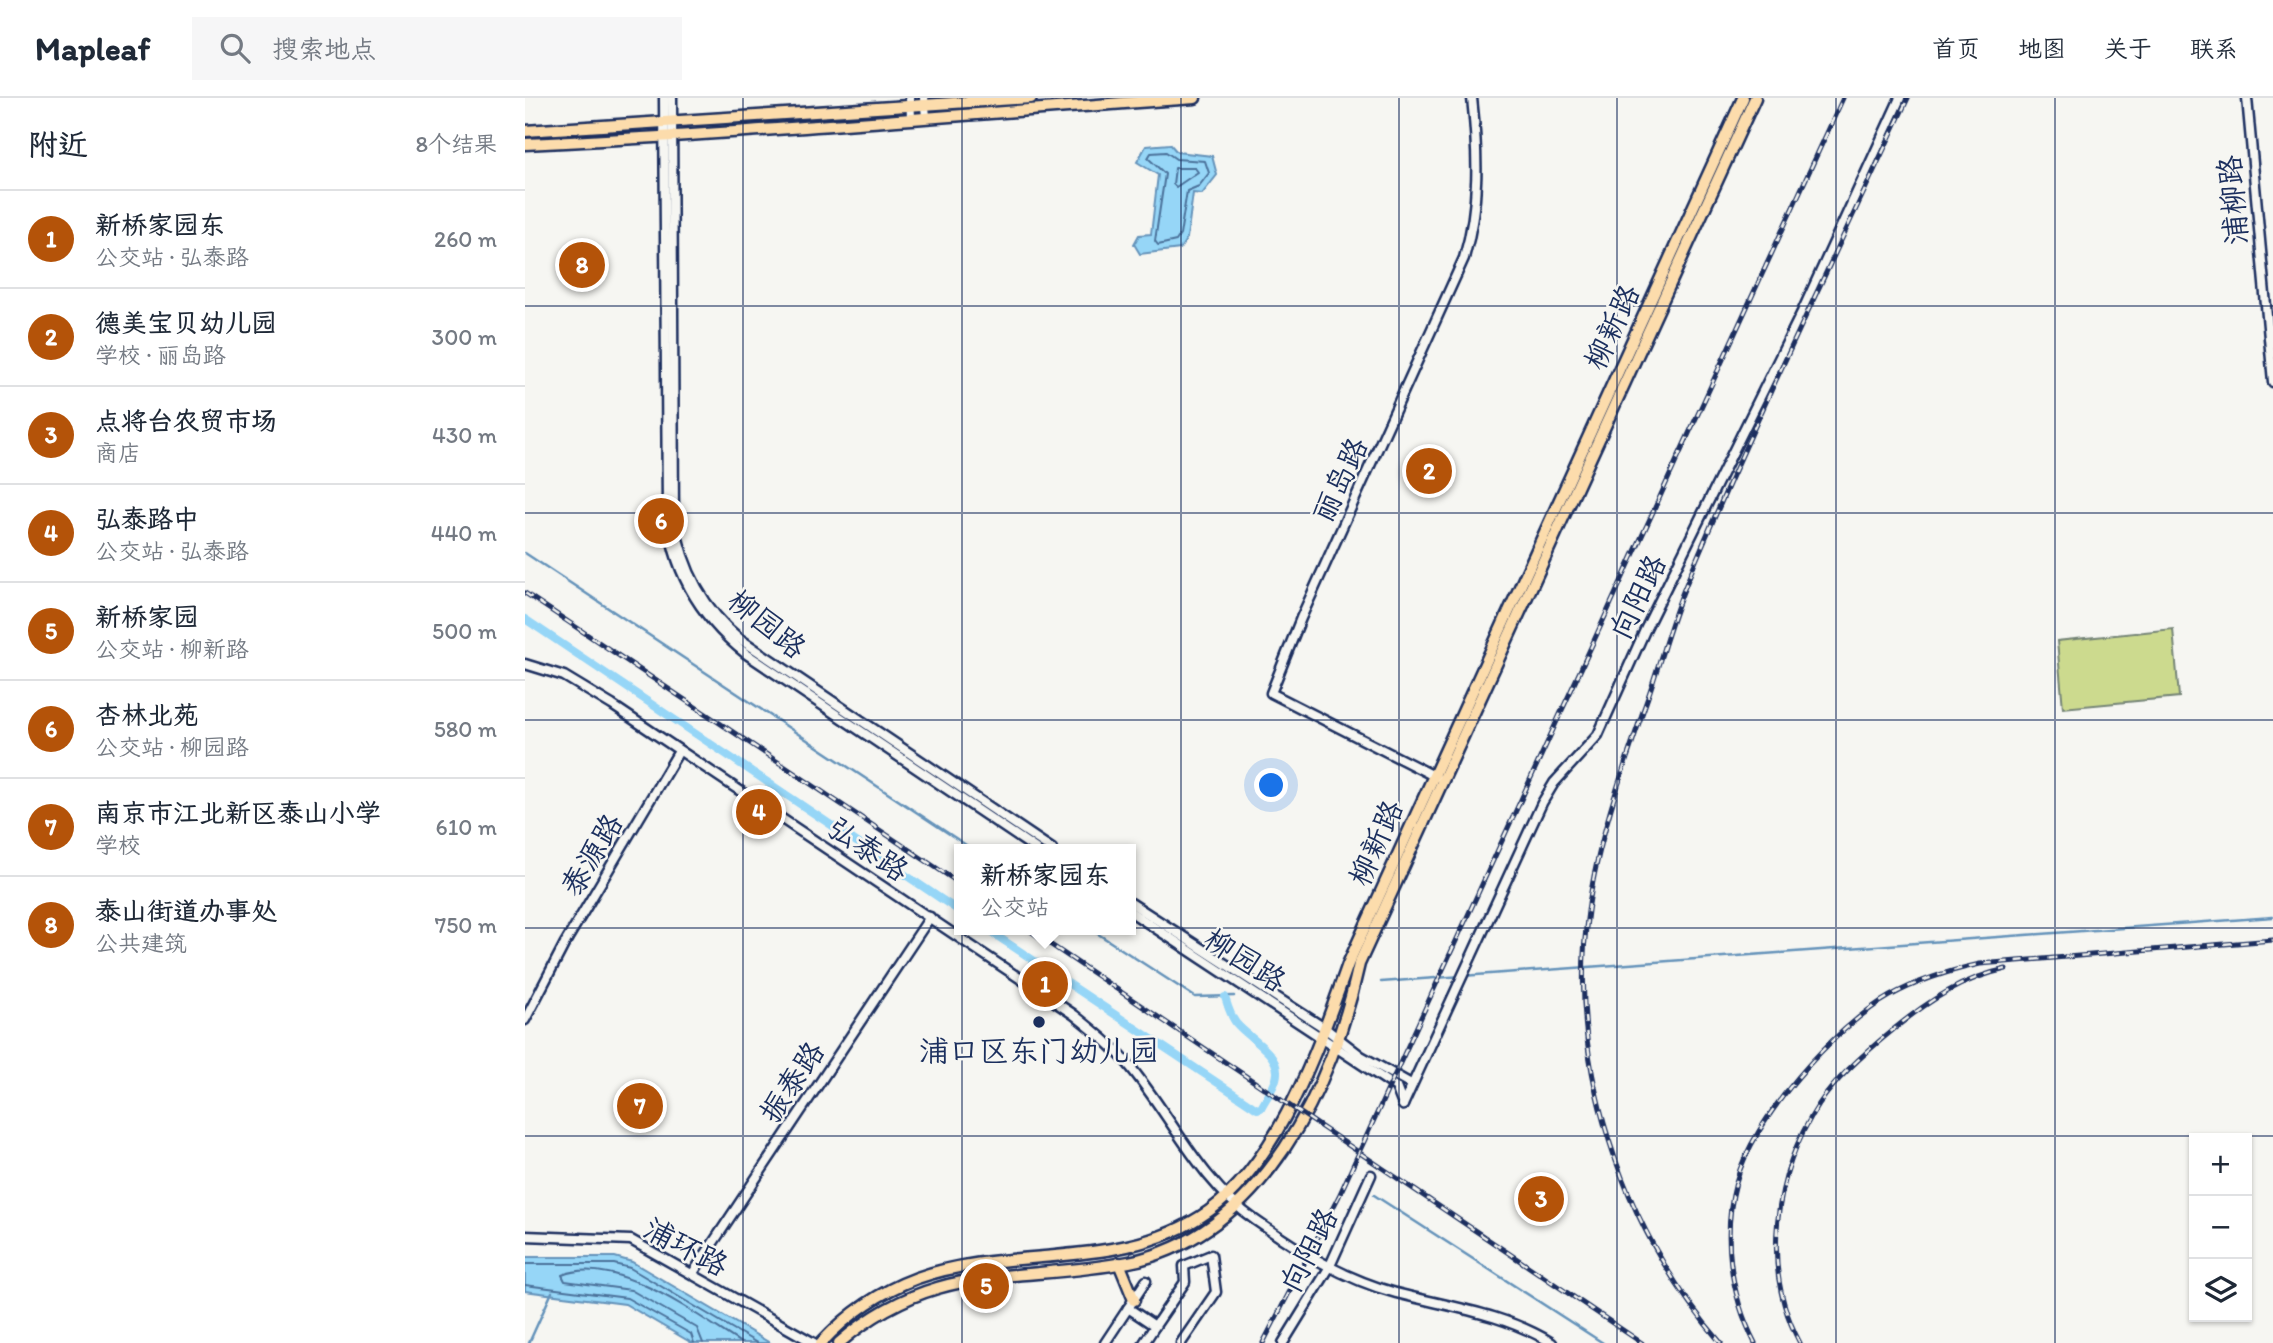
<!DOCTYPE html>
<html lang="zh">
<head>
<meta charset="utf-8">
<style>
	:root { --surface:#fff; --page:#f6f6f7; --text:#1f2937; --muted:#747a83; --line:#e0e1e3; --accent:#b45309 }
	body { margin:0; font-family:Itim,"LXGW WenKai TC",sans-serif; background:var(--page); color:var(--text) }
	.controls { position:absolute; right:21px; bottom:21px; display:grid; overflow:hidden; border-radius:0px; box-shadow:0 2px 5px #0004 }
	.controls button { width:63px; height:63px; display:grid; place-items:center; padding:0; border:0; border-bottom:2px solid var(--line); background:var(--surface); color:var(--text); font:35px sans-serif }
	.you { position:absolute; left:747px; top:688px; width:24px; height:24px; margin:-18px; border:5px solid #fff; border-radius:50%; background:#1a73e8; box-shadow:0 0 0 10px #1a73e833 }
	.badge { display:grid; place-items:center; width:46px; height:46px; border-radius:50%; background:var(--accent); color:#fff; font-size:23px; font-weight:700 }
	.pin { position:absolute; translate:-50% -50%; border:4px solid #fff; box-shadow:0 2px 7px #0006 }
	.popup { position:absolute; left:429px; top:746px; width:182px; height:91px; box-sizing:border-box; display:grid; place-content:center; border-radius:0px; background:var(--surface); filter:drop-shadow(0 2px 5px #0005); font-size:23px; white-space:nowrap; color:var(--muted) }
	.popup b { font-size:26px; color:var(--text) }
	.popup::after { content:''; position:absolute; left:50%; top:100%; margin-left:-14px; border:14px solid transparent; border-top-color:var(--surface) }
	.list { margin:0; padding:0; list-style:none }
	h2 { display:flex; justify-content:space-between; align-items:center; height:91px; margin:0; padding:0 28px; font-size:30px }
	h2 small { font-size:23px; font-weight:400; color:var(--muted) }
	.list li { display:grid; grid-template-columns:46px 1fr auto; gap:21px; align-items:center; box-sizing:border-box; height:98px; padding:0 28px; border-top:2px solid var(--line) }
	.list b { display:block; font-size:26px; white-space:nowrap }
	.list p { margin:0; font-size:23px; white-space:nowrap; color:var(--muted) }
	.list em { font-size:23px; font-style:normal; color:var(--muted) }
	.icon { flex:none; width:38px; height:38px; fill:none; stroke:currentColor; stroke-width:2; stroke-linecap:round; stroke-linejoin:round }
	.map { position:relative; flex:none; width:1748px; height:1245px; overflow:hidden }
	header { display:flex; align-items:center; gap:42px; box-sizing:border-box; height:98px; padding:0 35px; background:var(--surface); border-bottom:2px solid var(--line) }
	header strong { font-size:33px }
	nav { display:flex; gap:38px; margin-inline-start:auto; font-size:24px }
	.search { width:490px; height:63px; background:var(--page); display:flex; align-items:center; gap:18px; box-sizing:border-box; padding:0 24px; border-radius:0px; color:var(--muted); font-size:26px }
	main { display:flex }
	aside { flex:1; background:var(--surface) }
	.map>svg:first-child { display:block }
</style>
</head>
<body>
<header>
<strong>Mapleaf</strong>
<div class="search"><svg class="icon" aria-label="search" viewBox="0 0 24 24"><circle cx="10" cy="10" r="6"/><path d="M15 15l6 6"/></svg>搜索地点</div>
<nav><a>首页</a><a>地图</a><a>关于</a><a>联系</a></nav>
</header>
<main>
<aside>
<h2>附近<small>8个结果</small></h2>
<ul class="list">
<li><span class="badge">1</span><div><b>新桥家园东</b><p>公交站 · 弘泰路</p></div><em>260 m</em></li>
<li><span class="badge">2</span><div><b>德美宝贝幼儿园</b><p>学校 · 丽岛路</p></div><em>300 m</em></li>
<li><span class="badge">3</span><div><b>点将台农贸市场</b><p>商店</p></div><em>430 m</em></li>
<li><span class="badge">4</span><div><b>弘泰路中</b><p>公交站 · 弘泰路</p></div><em>440 m</em></li>
<li><span class="badge">5</span><div><b>新桥家园</b><p>公交站 · 柳新路</p></div><em>500 m</em></li>
<li><span class="badge">6</span><div><b>杏林北苑</b><p>公交站 · 柳园路</p></div><em>580 m</em></li>
<li><span class="badge">7</span><div><b>南京市江北新区泰山小学</b><p>学校</p></div><em>610 m</em></li>
<li><span class="badge">8</span><div><b>泰山街道办事处</b><p>公共建筑</p></div><em>750 m</em></li>
</ul>
</aside>
<div class="map">
<svg width="1748" height="1245" viewBox="0 0 1748 1245">
	<rect width="100%" height="100%" fill="#f6f6f2"/>
	<filter id="ink" filterUnits="userSpaceOnUse"><feTurbulence type="fractalNoise" baseFrequency=".0143" numOctaves="2"/><feDisplacementMap in="SourceGraphic" scale="14" xChannelSelector="R" yChannelSelector="G"/><feConvolveMatrix kernelMatrix="1 2 1 2 8 2 1 2 1" color-interpolation-filters="sRGB"/></filter>
	<g filter="url(#ink)">
		<!-- green -->
		<polygon fill="#ccda8e" stroke="#748476" stroke-width="2" points="1648,531 1654,599 1538,610 1532,543"/>
		<!-- water -->
		<g fill="#96d6f7" stroke="#6593ba" stroke-width="2">
			<polygon points="645,46 652,54 687,58 692,77 677,96 668,95 662,140 655,151 615,156 609,146 614,137 626,136 633,77 612,64 621,48"/>
			<polygon points="0,1159 90,1159 107,1164 245,1245 167,1245 100,1206 0,1193"/>
		</g>
		<g fill="none" stroke-linecap="round" stroke-linejoin="round">
			<!-- shore -->
			<g stroke="#4c729b" stroke-width="2">
				<polygon points="641,54 651,61 680,63 684,75 674,88 662,93 655,137 651,143 633,147 630,143 640,76 623,60 626,55"/>
				<polygon points="650,70 670,70 673,74 651,89 648,86"/>
				<polyline points="0,1166 89,1166 105,1170 232,1245"/>
				<polyline points="0,1187 102,1200 166,1236 169,1245"/>
				<path d="M178,1245L172,1230L106,1192L40,1183L37,1177C91,1155 171,1217 216,1245"/>
			</g>
			<!-- stream -->
			<g stroke="#6593ba" stroke-width="2.5">
				<polyline points="0,455 447,751"/>
				<polyline points="567,832 670,899 709,898"/>
				<polyline points="856,884 1748,819"/>
				<polyline points="849,1097 1078,1245"/>
				<polyline points="4,1245 27,1194"/>
			</g>
			<!-- canal -->
			<g stroke="#96d6f7" stroke-width="8">
				<polyline points="0,521 434,813"/>
				<path d="M463,832L732,1011L736,1010C741,1000 752,986 752,975C753,954 722,939 711,925C705,917 703,909 700,899"/>
			</g>
			<defs>
				<g id="minor">
					<path d="M139,0L142,410C146,470 174,518 220,555L511,751"/>
					<path d="M147,0L149,422C157,469 178,511 215,541L527,751"/>
					<polyline points="385,0 386,19"/>
					<polyline points="399,0 401,18"/>
					<polyline points="1722,0 1748,284"/>
					<path d="M0,566L39,578L87,607L548,916C568,932 587,947 603,966C646,1017 674,1083 730,1122C774,1153 819,1181 871,1195C925,1209 978,1215 1027,1245"/>
					<path d="M911,679L746,595L776,520L939,160C955,106 953,55 947,0"/>
					<polyline points="606,805 801,931 836,958 886,986"/>
					<polyline points="606,814 871,989 878,1007"/>
					<polyline points="0,922 40,845 154,653"/>
					<polyline points="878,1007 1017,705 1029,685 1073,637 1121,530 1277,214 1375,0"/>
					<polyline points="0,1138 106,1142 289,1245"/>
					<polyline points="168,1175 405,819"/>
					<polyline points="603,1210 630,1228 619,1245"/>
					<polyline points="630,1228 660,1184 659,1168 686,1157 691,1194 656,1245"/>
					<polyline points="580,1245 621,1183"/>
					<polyline points="758,1245 804,1170 846,1077"/>
				</g>
				<g id="major">
					<polyline points="0,33 506,0"/>
					<path d="M0,46C224,36 447,15 670,0"/>
					<polyline points="594,1165 609,1202"/>
					<path d="M296,1245C323,1216 354,1194 392,1180C487,1146 597,1175 684,1113C755,1062 795,945 823,866L1218,0"/>
					<path d="M314,1245C411,1161 491,1186 604,1164C738,1137 808,987 834,866L1230,0"/>
				</g>
			</defs>
			<!-- minor casing -->
			<use href="#minor" stroke="#1b2f5e" stroke-width="13"/>
			<!-- major casing -->
			<use href="#major" stroke="#1b2f5e" stroke-width="15"/>
			<!-- minor -->
			<use href="#minor" stroke="#f6f6f2" stroke-width="8"/>
			<!-- major -->
			<use href="#major" stroke="#fcdcac" stroke-width="10"/>
			<defs>
				<g id="rail">
					<polyline points="0,495 434,785"/>
					<polyline points="504,832 1117,1245"/>
					<polyline points="738,1245 814,1098 1318,0"/>
					<path d="M1196,1245C1096,1129 1042,965 1063,813C1073,740 1099,668 1123,599C1136,561 1146,521 1162,484C1230,321 1308,161 1383,0"/>
					<path d="M1230,1245C1205,1196 1197,1137 1211,1084C1228,1021 1308,930 1365,898C1394,882 1423,873 1455,866L1748,842"/>
					<path d="M1275,1245C1235,1171 1249,1075 1294,1006C1313,978 1343,952 1369,931C1403,903 1438,880 1481,871"/>
				</g>
			</defs>
			<!-- rail casing -->
			<use href="#rail" stroke="#1b2f5e" stroke-width="5"/>
			<!-- rail -->
			<use href="#rail" stroke="#f6f6f2" stroke-width="2.5" stroke-dasharray="8" stroke-linecap="butt"/>
		</g>
	</g>
	<!-- grid -->
	<path fill="none" stroke="#1b2f5e" stroke-width="2" stroke-opacity="0.55" d="M218,0V1245M437,0V1245M656,0V1245M874,0V1245M1092,0V1245M1311,0V1245M1530,0V1245M0,208H1748M0,415H1748M0,622H1748M0,830H1748M0,1038H1748"/>
	<!-- markers -->
	<circle fill="#1b2f5e" stroke="#f6f6f2" stroke-width="2.5" cx="514" cy="924" r="7"/>
	<g text-anchor="middle" stroke-width="5" stroke-linejoin="round" paint-order="stroke">
		<!-- street labels -->
		<g font-size="30" fill="#1b2f5e" stroke="#f6f6f2">
			<text transform="translate(1708 102) rotate(-95)" y="10">浦柳路</text>
			<text transform="translate(1087 229) rotate(-65)" y="10">柳新路</text>
			<text transform="translate(815 382) rotate(-65)" y="10">丽岛路</text>
			<text transform="translate(1113 499) rotate(-64)" y="10">向阳路</text>
			<text transform="translate(242 526) rotate(39)" y="10">柳园路</text>
			<text transform="translate(851 745) rotate(-66)" y="10">柳新路</text>
			<text transform="translate(343 751) rotate(34)" y="10">弘泰路</text>
			<text transform="translate(67 757) rotate(-59)" y="10">泰源路</text>
			<text transform="translate(720 862) rotate(33)" y="10">柳园路</text>
			<text transform="translate(267 984) rotate(-56)" y="10">振泰路</text>
			<text transform="translate(161 1149) rotate(28)" y="10">浦环路</text>
			<text transform="translate(784 1152) rotate(-63)" y="10">向阳路</text>
		</g>
		<!-- poi labels -->
		<g font-size="30" fill="#1b2f5e" stroke="#f6f6f2">
			<text x="514" y="963">浦口区东门幼儿园</text>
		</g>
	</g>
</svg>
<div class="controls">
<button>+</button>
<button>−</button>
<button><svg class="icon" aria-label="layers" viewBox="0 0 24 24"><path d="M12 4l9 5-9 5-9-5zM3 14l9 5 9-5"/></svg></button>
</div>
<div class="you"></div>
<div class="pin badge" style="left:520px;top:886px">1</div>
<div class="popup"><b>新桥家园东</b>公交站</div>
<div class="pin badge" style="left:904px;top:373px">2</div>
<div class="pin badge" style="left:1016px;top:1101px">3</div>
<div class="pin badge" style="left:234px;top:714px">4</div>
<div class="pin badge" style="left:461px;top:1188px">5</div>
<div class="pin badge" style="left:136px;top:423px">6</div>
<div class="pin badge" style="left:115px;top:1008px">7</div>
<div class="pin badge" style="left:57px;top:167px">8</div>
</div>
</main>
</body>
</html>
